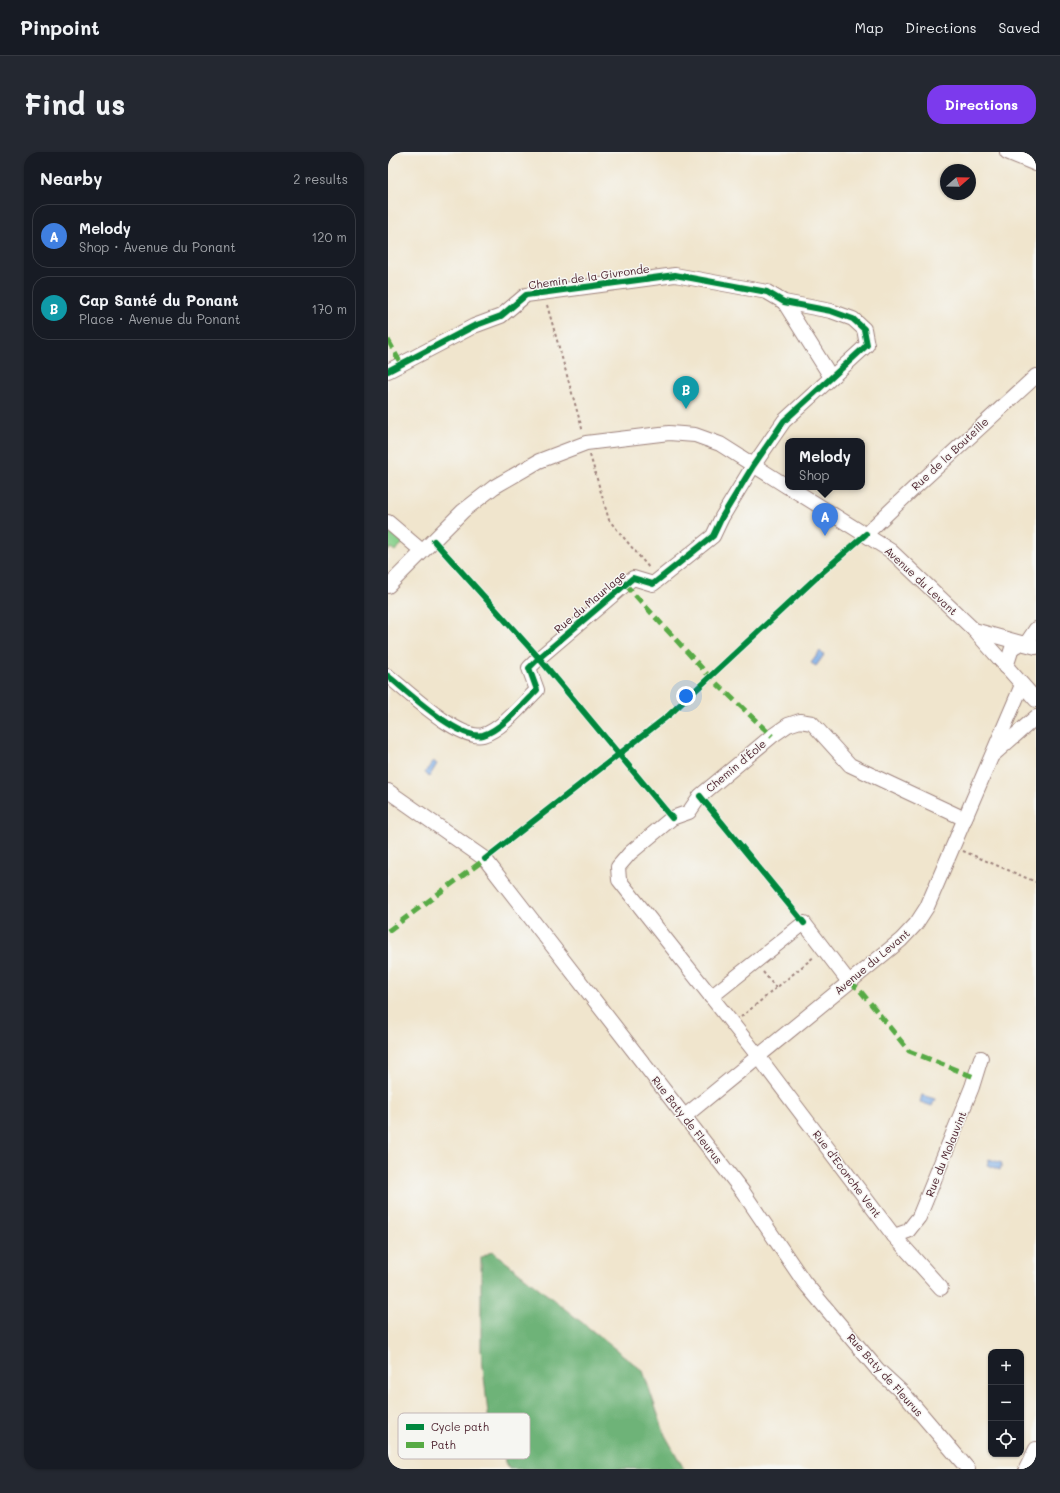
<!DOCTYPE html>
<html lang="en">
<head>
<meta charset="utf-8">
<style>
	:root { --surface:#171b24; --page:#242831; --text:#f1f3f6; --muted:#9ea1a6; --line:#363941; --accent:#7c3aed }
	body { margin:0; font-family:Mali,sans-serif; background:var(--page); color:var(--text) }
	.controls { position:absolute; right:12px; bottom:12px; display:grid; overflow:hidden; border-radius:8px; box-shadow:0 1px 3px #0004 }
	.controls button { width:36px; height:36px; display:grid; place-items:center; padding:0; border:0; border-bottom:1px solid var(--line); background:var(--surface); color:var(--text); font:20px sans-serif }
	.compass { position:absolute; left:552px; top:12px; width:36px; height:36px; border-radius:50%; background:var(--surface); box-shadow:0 1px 3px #0004; rotate:70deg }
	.you { position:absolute; left:298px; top:544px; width:14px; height:14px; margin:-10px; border:3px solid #fff; border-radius:50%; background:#1a73e8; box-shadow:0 0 0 6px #1a73e833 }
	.badge { display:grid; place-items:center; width:26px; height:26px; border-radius:50%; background:var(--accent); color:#fff; font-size:13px; font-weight:700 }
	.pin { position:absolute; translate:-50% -33px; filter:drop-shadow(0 1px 2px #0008) }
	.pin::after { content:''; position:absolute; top:21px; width:14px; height:12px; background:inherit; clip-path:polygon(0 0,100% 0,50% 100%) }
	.popup { position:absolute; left:397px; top:286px; width:80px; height:52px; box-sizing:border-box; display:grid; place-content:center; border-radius:8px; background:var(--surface); filter:drop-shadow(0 1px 3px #0005); font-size:13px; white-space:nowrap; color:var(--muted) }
	.popup b { font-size:15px; color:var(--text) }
	.popup::after { content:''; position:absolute; left:50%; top:100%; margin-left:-8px; border:8px solid transparent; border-top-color:var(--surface) }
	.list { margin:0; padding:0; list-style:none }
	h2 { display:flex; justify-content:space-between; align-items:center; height:52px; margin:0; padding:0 16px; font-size:17px }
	h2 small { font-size:13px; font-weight:400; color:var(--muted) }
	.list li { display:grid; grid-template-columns:26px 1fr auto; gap:12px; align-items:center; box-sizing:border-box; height:64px; margin:0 8px 8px; padding:0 8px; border:1px solid var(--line); border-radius:16px }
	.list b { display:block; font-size:15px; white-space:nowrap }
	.list p { margin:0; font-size:13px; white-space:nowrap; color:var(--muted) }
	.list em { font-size:13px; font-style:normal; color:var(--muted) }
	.icon { flex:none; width:22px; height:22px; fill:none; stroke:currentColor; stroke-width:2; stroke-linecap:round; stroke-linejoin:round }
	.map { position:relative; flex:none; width:648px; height:1317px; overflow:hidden; border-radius:16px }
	header { display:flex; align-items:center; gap:24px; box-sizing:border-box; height:56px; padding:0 20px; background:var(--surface); border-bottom:1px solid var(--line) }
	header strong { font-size:19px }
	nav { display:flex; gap:22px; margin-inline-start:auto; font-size:14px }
	.intro { display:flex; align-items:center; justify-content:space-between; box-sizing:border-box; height:96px; padding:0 24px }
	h1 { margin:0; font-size:28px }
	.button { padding:10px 18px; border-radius:16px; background:var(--accent); color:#fff; font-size:14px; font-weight:700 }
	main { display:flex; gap:24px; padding:0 24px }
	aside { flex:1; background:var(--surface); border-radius:16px; box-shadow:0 1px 3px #0004 }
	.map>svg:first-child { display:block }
</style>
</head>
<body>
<header>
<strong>Pinpoint</strong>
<nav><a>Map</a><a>Directions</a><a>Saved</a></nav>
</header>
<div class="intro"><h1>Find us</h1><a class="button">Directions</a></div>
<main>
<aside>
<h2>Nearby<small>2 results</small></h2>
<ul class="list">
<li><span class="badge" style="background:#3f7fe0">A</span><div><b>Melody</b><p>Shop · Avenue du Ponant</p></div><em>120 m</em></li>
<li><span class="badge" style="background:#0f9aa8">B</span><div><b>Cap Santé du Ponant</b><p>Place · Avenue du Ponant</p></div><em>170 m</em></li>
</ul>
</aside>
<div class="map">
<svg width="648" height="1317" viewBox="0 0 648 1317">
	<rect width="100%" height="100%" fill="#f6f6f2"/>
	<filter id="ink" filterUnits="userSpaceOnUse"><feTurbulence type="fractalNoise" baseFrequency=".025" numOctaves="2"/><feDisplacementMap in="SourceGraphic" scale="8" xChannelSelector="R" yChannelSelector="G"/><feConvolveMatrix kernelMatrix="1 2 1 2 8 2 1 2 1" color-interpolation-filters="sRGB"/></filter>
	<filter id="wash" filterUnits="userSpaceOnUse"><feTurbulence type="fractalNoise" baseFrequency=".012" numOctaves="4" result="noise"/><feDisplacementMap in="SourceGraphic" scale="16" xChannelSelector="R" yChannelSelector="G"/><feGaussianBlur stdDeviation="0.9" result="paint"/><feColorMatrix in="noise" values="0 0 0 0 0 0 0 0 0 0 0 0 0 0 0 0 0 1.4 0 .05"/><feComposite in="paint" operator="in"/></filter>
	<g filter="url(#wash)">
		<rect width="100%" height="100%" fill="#f0e5cd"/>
		<!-- green -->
		<polygon fill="#89d18d" stroke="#6a785c" points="6,376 19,387 7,399 3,396 0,399 0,383"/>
		<!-- forest -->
		<polygon fill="#6eb378" stroke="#5c6952" points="104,1099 255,1219 277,1283 296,1317 121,1317 101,1271 93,1197 93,1106"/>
		<!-- water -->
		<g fill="#7bace6" stroke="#626688">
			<polygon points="432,499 436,503 428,514 423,511"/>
			<polygon points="45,609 49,612 41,625 37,621"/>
			<polygon points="534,943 547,947 544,954 532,950"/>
			<polygon points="601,1007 614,1011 612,1018 599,1013"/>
		</g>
	</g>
	<g filter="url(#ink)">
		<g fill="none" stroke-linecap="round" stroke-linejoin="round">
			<defs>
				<g id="minor">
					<polyline points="619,0 648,12"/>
					<polyline points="396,150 443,225"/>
					<path d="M0,219L86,174L113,164L138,143L287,123L379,140L396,150L443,159L465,167L476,177L479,193L396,269L365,314L334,365L325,384L265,432L245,426L151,506L141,516L149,538C135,552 113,578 95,583C71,589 19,539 0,524"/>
					<polyline points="401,335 503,399 586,478 648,548"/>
					<polyline points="0,370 34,399"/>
					<polyline points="478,382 523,339 648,224"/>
					<polyline points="0,434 75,359 106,335 151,309 198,291 281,281 307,283 332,292 400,335"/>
					<polyline points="586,478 633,491"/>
					<polyline points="638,492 648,477"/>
					<polyline points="618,515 624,496 633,491 648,495"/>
					<polyline points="606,602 648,565"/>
					<polyline points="0,639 97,707 355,1040 416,1130 490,1218 516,1242 580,1317"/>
					<polyline points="323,845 416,771 461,830"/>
					<polyline points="297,964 513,788 528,772 539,755 634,533"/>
					<polyline points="506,1084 520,1079 531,1065 584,935 593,906"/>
					<polyline points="553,1136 506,1084 370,904 231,728 230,715 242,701 284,666 301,660 312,644 384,584 400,573 412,569 424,571 462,613 577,667"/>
					<polyline points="638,1317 648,1297"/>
				</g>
			</defs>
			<!-- minor casing -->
			<use href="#minor" stroke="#9d827c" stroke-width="16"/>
			<!-- path -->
			<g stroke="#9d827c" stroke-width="2" stroke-dasharray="3 3" stroke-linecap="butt">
				<polyline points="159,153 195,280"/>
				<polyline points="202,303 221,368 262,417"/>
				<polyline points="575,699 648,730"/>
				<polyline points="375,820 388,836"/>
				<polyline points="353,865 427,804"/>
			</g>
			<!-- minor -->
			<use href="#minor" stroke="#fff" stroke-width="14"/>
			<!-- quiet -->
			<g stroke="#57aa44" stroke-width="5" stroke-dasharray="10 5" stroke-linecap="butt">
				<polyline points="0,188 13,212"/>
				<polyline points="237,432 322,525 384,584"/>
				<polyline points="0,779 100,705"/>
				<polyline points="461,830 470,836 521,899 586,925"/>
			</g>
			<defs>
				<g id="cycleway">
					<path d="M0,219L86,174L113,164L138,143L287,123L379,140L396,150L443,159L465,167L476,177L479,193L396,269L365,314L334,365L325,384L265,432L245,426L151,506L141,516L149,538C135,552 113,578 95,583C71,589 19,539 0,524"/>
					<polyline points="46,389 151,506 284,666"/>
					<polyline points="312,644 416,771"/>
					<polyline points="97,707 281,563 430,424 478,382"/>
				</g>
			</defs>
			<!-- cycleway casing -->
			<use href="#cycleway" stroke="#f6f6f2" stroke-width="8"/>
			<!-- cycleway -->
			<use href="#cycleway" stroke="#00873e" stroke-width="6"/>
		</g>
	</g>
	<g text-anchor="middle" stroke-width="3" stroke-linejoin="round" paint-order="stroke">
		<!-- street labels -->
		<g font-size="11" fill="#4a1f2b" stroke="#f6f6f2">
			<text transform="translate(201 125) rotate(-8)" y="4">Chemin de la Givronde</text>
			<text transform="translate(562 302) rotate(-43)" y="4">Rue de la Bouteille</text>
			<text transform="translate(533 429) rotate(43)" y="4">Avenue du Levant</text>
			<text transform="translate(202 450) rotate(-40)" y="4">Rue du Maurlage</text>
			<text transform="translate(348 614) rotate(-40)" y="4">Chemin d'Éole</text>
			<text transform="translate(484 810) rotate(-40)" y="4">Avenue du Levant</text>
			<text transform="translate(299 968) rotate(52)" y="4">Rue Baty de Fleurus</text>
			<text transform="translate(558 1002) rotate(-68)" y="4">Rue du Molauvint</text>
			<text transform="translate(459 1022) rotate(53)" y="4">Rue d'Ecorche Vent</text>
			<text transform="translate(497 1223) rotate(48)" y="4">Rue Baty de Fleurus</text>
		</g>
	</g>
	<!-- legend -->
	<rect x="10" y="1261" width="132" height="46" rx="6" fill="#f6f6f2" stroke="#c2b6b6" stroke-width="1"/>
	<rect x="18" y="1272" width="18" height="6" fill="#00873e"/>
	<rect x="18" y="1290" width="18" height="6" fill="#57aa44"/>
	<g font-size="11" fill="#4a1f2b">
		<text x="43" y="1279">Cycle path</text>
		<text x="43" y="1297">Path</text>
	</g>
</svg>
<div class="controls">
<button>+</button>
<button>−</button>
<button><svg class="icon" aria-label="locate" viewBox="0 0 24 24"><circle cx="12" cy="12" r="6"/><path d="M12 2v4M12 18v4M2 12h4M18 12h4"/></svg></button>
</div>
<svg class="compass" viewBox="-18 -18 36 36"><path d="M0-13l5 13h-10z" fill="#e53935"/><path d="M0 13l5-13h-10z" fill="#9ea1a6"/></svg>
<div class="you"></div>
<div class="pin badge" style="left:437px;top:384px;background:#3f7fe0">A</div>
<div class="popup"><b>Melody</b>Shop</div>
<div class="pin badge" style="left:298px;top:257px;background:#0f9aa8">B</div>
</div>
</main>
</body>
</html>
